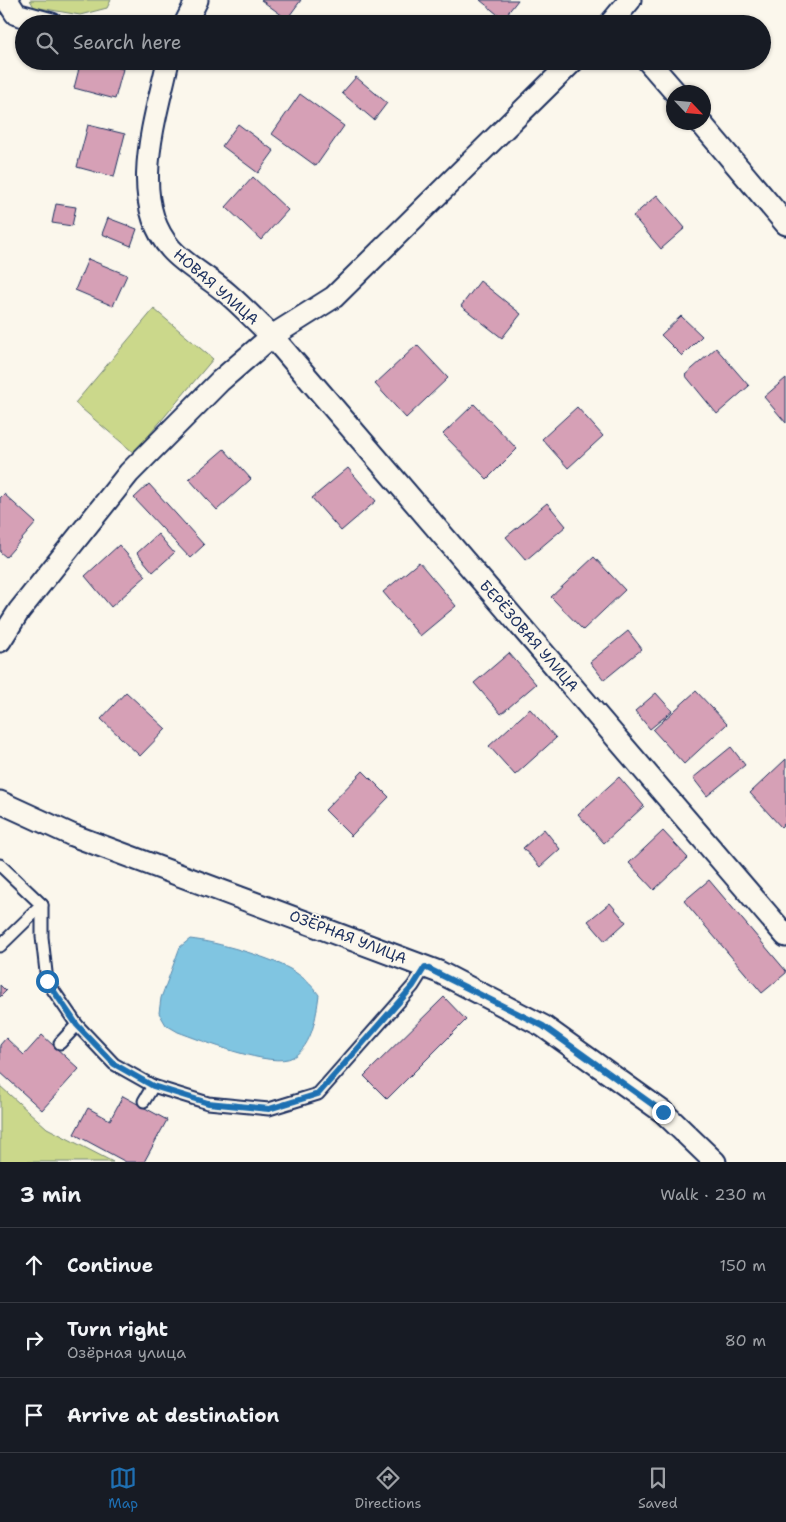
<!DOCTYPE html>
<html lang="en">
<head>
<meta charset="utf-8">
<style>
	:root { --surface:#171b24; --page:#20242c; --text:#f1f3f6; --muted:#9ea1a6; --line:#363941; --accent:#1f6fb2 }
	body { margin:0; font-family:"Shantell Sans",sans-serif; background:var(--page); color:var(--text) }
	.compass { position:absolute; left:666px; top:85px; width:45px; height:45px; border-radius:50%; background:var(--surface); box-shadow:0 1px 4px #0004; rotate:116deg }
	.stop { position:absolute; width:15px; height:15px; margin:-11px; border:4px solid #1f6fb2; border-radius:50%; background:#fff }
	.stop.end { background:#1f6fb2; border-color:#fff; box-shadow:0 1px 5px #0008 }
	.list { margin:0; padding:0; list-style:none }
	h2 { display:flex; justify-content:space-between; align-items:center; height:65px; margin:0; padding:0 20px; font-size:21px }
	h2 small { font-size:16px; font-weight:400; color:var(--muted) }
	.list li { display:grid; grid-template-columns:32px 1fr auto; gap:15px; align-items:center; box-sizing:border-box; height:75px; padding:0 20px; border-top:1px solid var(--line) }
	.list b { display:block; font-size:19px; white-space:nowrap }
	.list p { margin:0; font-size:16px; white-space:nowrap; color:var(--muted) }
	.list em { font-size:16px; font-style:normal; color:var(--muted) }
	.icon { flex:none; width:28px; height:28px; fill:none; stroke:currentColor; stroke-width:2; stroke-linecap:round; stroke-linejoin:round }
	.map { position:relative; flex:none; width:786px; height:1162px; overflow:hidden }
	.search { position:absolute; background:var(--surface); box-shadow:0 1px 4px #0004; left:15px; right:15px; top:15px; height:55px; display:flex; align-items:center; gap:12px; box-sizing:border-box; padding:0 18px; border-radius:28px; color:var(--muted); font-size:19px }
	.sheet { height:290px; background:var(--surface) }
	nav { display:flex; justify-content:space-around; align-items:center; box-sizing:border-box; height:70px; border-top:1px solid var(--line); background:var(--surface); font-size:14px; color:var(--muted) }
	nav a { display:grid; justify-items:center; gap:2px }
	nav .on { color:var(--accent) }
	.map>svg:first-child { display:block }
</style>
</head>
<body>
<div class="map">
<svg width="786" height="1162" viewBox="0 0 786 1162">
	<rect width="100%" height="100%" fill="#fbf7ec"/>
	<filter id="ink" filterUnits="userSpaceOnUse"><feTurbulence type="fractalNoise" baseFrequency=".02" numOctaves="2"/><feDisplacementMap in="SourceGraphic" scale="10" xChannelSelector="R" yChannelSelector="G"/><feConvolveMatrix kernelMatrix="1 2 1 2 8 2 1 2 1" color-interpolation-filters="sRGB"/></filter>
	<g filter="url(#ink)">
		<!-- green -->
		<g fill="#cbd88b" stroke="#738474">
			<polygon points="30,0 111,0 107,8 80,15 34,7"/>
			<polygon points="154,309 213,359 134,453 75,403"/>
			<polygon points="0,1086 47,1128 113,1162 0,1162"/>
		</g>
		<!-- water -->
		<path fill="#80c5e1" stroke="#5889ad" d="M190,939C217,942 266,956 290,969C302,976 311,984 319,995C316,1016 313,1045 293,1057C273,1069 200,1040 178,1032L166,1025L159,1013L161,998L180,947Z"/>
		<!-- building -->
		<g fill="#d6a0b6" stroke="#1b2f5e">
			<polygon points="261,0 301,0 287,19"/>
			<polygon points="480,0 518,0 503,19"/>
			<polygon points="81,61 96,61 123,69 115,99 74,88"/>
			<polygon points="356,77 387,103 374,120 342,93"/>
			<polygon points="300,94 344,126 316,166 272,134"/>
			<polygon points="238,124 274,151 258,173 222,146"/>
			<polygon points="88,125 125,134 114,177 77,167"/>
			<polygon points="253,177 288,210 261,240 226,207"/>
			<polygon points="657,195 685,228 661,249 633,216"/>
			<polygon points="56,204 76,207 72,226 52,223"/>
			<polygon points="108,218 137,229 131,246 102,234"/>
			<polygon points="88,259 127,275 113,306 75,290"/>
			<polygon points="480,281 521,314 502,338 461,306"/>
			<polygon points="681,316 702,336 682,356 661,335"/>
			<polygon points="417,345 448,378 406,418 375,384"/>
			<polygon points="716,348 749,386 717,414 685,375"/>
			<polygon points="786,378 786,423 764,397"/>
			<polygon points="474,404 517,449 487,479 443,434"/>
			<polygon points="577,407 603,436 568,468 542,439"/>
			<polygon points="224,449 251,479 217,510 189,479"/>
			<polygon points="348,468 376,501 341,531 312,498"/>
			<polygon points="149,484 204,545 190,558 134,498"/>
			<polygon points="4,494 36,523 6,557 0,552 0,498"/>
			<polygon points="547,503 566,526 526,560 506,537"/>
			<polygon points="158,534 174,553 153,572 137,553"/>
			<polygon points="119,545 146,576 111,607 85,576"/>
			<polygon points="594,557 625,590 583,630 551,597"/>
			<polygon points="419,562 456,606 420,636 383,592"/>
			<polygon points="628,631 642,649 604,680 590,662"/>
			<polygon points="509,653 536,684 501,714 474,683"/>
			<polygon points="696,691 727,724 684,764 653,730"/>
			<polygon points="126,692 166,729 140,756 101,719"/>
			<polygon points="656,693 672,711 650,729 635,711"/>
			<polygon points="530,709 556,738 515,775 489,746"/>
			<polygon points="731,747 745,765 707,796 693,778"/>
			<polygon points="786,759 786,822 781,827 750,793"/>
			<polygon points="363,771 389,797 351,836 325,810"/>
			<polygon points="619,777 644,806 604,843 578,814"/>
			<polygon points="544,829 560,849 540,867 523,848"/>
			<polygon points="663,831 688,858 654,890 629,863"/>
			<polygon points="709,880 786,971 786,973 762,993 684,901"/>
			<polygon points="610,903 626,922 605,941 588,921"/>
			<polygon points="0,985 6,991 0,997"/>
			<polygon points="444,997 466,1020 387,1099 364,1076"/>
			<polygon points="42,1035 79,1069 42,1110 0,1072 0,1045 6,1038 24,1055"/>
			<polygon points="123,1096 167,1120 144,1162 126,1162 74,1134 88,1108 110,1120"/>
		</g>
		<g fill="none" stroke-linecap="round" stroke-linejoin="round">
			<defs>
				<g id="service">
					<polyline points="0,865 42,905 42,937 47,981 77,1025 114,1064 153,1086 208,1103 269,1109 318,1094 413,986 425,967"/>
					<polyline points="0,946 42,905"/>
					<polyline points="60,1043 77,1025"/>
					<polyline points="144,1101 153,1086"/>
				</g>
				<g id="minor">
					<polyline points="7,0 16,14 52,24"/>
					<polyline points="185,24 197,0"/>
					<polyline points="610,24 630,0"/>
					<path d="M168,61C156,118 127,200 171,249C186,266 210,278 228,294C243,307 257,322 272,336L786,936"/>
					<polyline points="648,61 675,92"/>
					<polyline points="700,122 786,224"/>
					<polyline points="0,641 19,611 129,473 220,381 272,336 334,297 573,61"/>
					<polyline points="0,802 72,835 439,972 543,1026 663,1112 715,1162"/>
				</g>
			</defs>
			<!-- service casing -->
			<use href="#service" stroke="#1b2f5e" stroke-width="15"/>
			<!-- minor casing -->
			<use href="#minor" stroke="#1b2f5e" stroke-width="25"/>
			<!-- service -->
			<use href="#service" stroke="#fbf7ec" stroke-width="11"/>
			<!-- minor -->
			<use href="#minor" stroke="#fbf7ec" stroke-width="21"/>
		</g>
	</g>
	<g fill="none" stroke-linecap="round" stroke-linejoin="round" filter="url(#ink)">
		<!-- route -->
		<polyline stroke="#1f6fb2" stroke-width="6" points="47,981 77,1025 114,1064 153,1086 208,1103 269,1109 318,1094 413,986 425,967 543,1026 663,1112"/>
	</g>
	<g text-anchor="middle" stroke-width="4" stroke-linejoin="round" paint-order="stroke">
		<!-- street labels -->
		<g font-size="15" fill="#1b2f5e" stroke="#fbf7ec">
			<text transform="translate(216 287) rotate(41)" y="5">НОВАЯ УЛИЦА</text>
			<text transform="translate(529 636) rotate(49)" y="5">БЕРЁЗОВАЯ УЛИЦА</text>
			<text transform="translate(348 937) rotate(21)" y="5">ОЗЁРНАЯ УЛИЦА</text>
		</g>
	</g>
</svg>
<svg class="compass" viewBox="-18 -18 36 36"><path d="M0-13l5 13h-10z" fill="#e53935"/><path d="M0 13l5-13h-10z" fill="#9ea1a6"/></svg>
<div class="stop" style="left:47px;top:981px"></div>
<div class="stop end" style="left:663px;top:1112px"></div>
<div class="search"><svg class="icon" aria-label="search" viewBox="0 0 24 24"><circle cx="10" cy="10" r="6"/><path d="M15 15l6 6"/></svg>Search here</div>
</div>
<section class="sheet">
<h2>3 min<small>Walk · 230 m</small></h2>
<ul class="list">
<li><svg class="icon" aria-label="ahead" viewBox="0 0 24 24"><path d="M12 20V5M6 11l6-6 6 6"/></svg><div><b>Continue</b></div><em>150 m</em></li>
<li><svg class="icon" aria-label="right" viewBox="0 0 24 24"><path d="M7 20v-9h11M14 6l5 5-5 5"/></svg><div><b>Turn right</b><p>Озёрная улица</p></div><em>80 m</em></li>
<li><svg class="icon" aria-label="arrive" viewBox="0 0 24 24"><path d="M6 21V4h12l-3 4 3 4H6"/></svg><div><b>Arrive at destination</b></div></li>
</ul>
</section>
<nav>
<a class="on"><svg class="icon" aria-label="map" viewBox="0 0 24 24"><path d="M3 6l6-2 6 2 6-2v14l-6 2-6-2-6 2zM9 4v14M15 6v14"/></svg>Map</a>
<a><svg class="icon" aria-label="directions" viewBox="0 0 24 24"><path d="M12 3l9 9-9 9-9-9zM9 14v-3h6M13 9l2 2-2 2"/></svg>Directions</a>
<a><svg class="icon" aria-label="saved" viewBox="0 0 24 24"><path d="M7 4h10v16l-5-4-5 4z"/></svg>Saved</a>
</nav>
</body>
</html>
